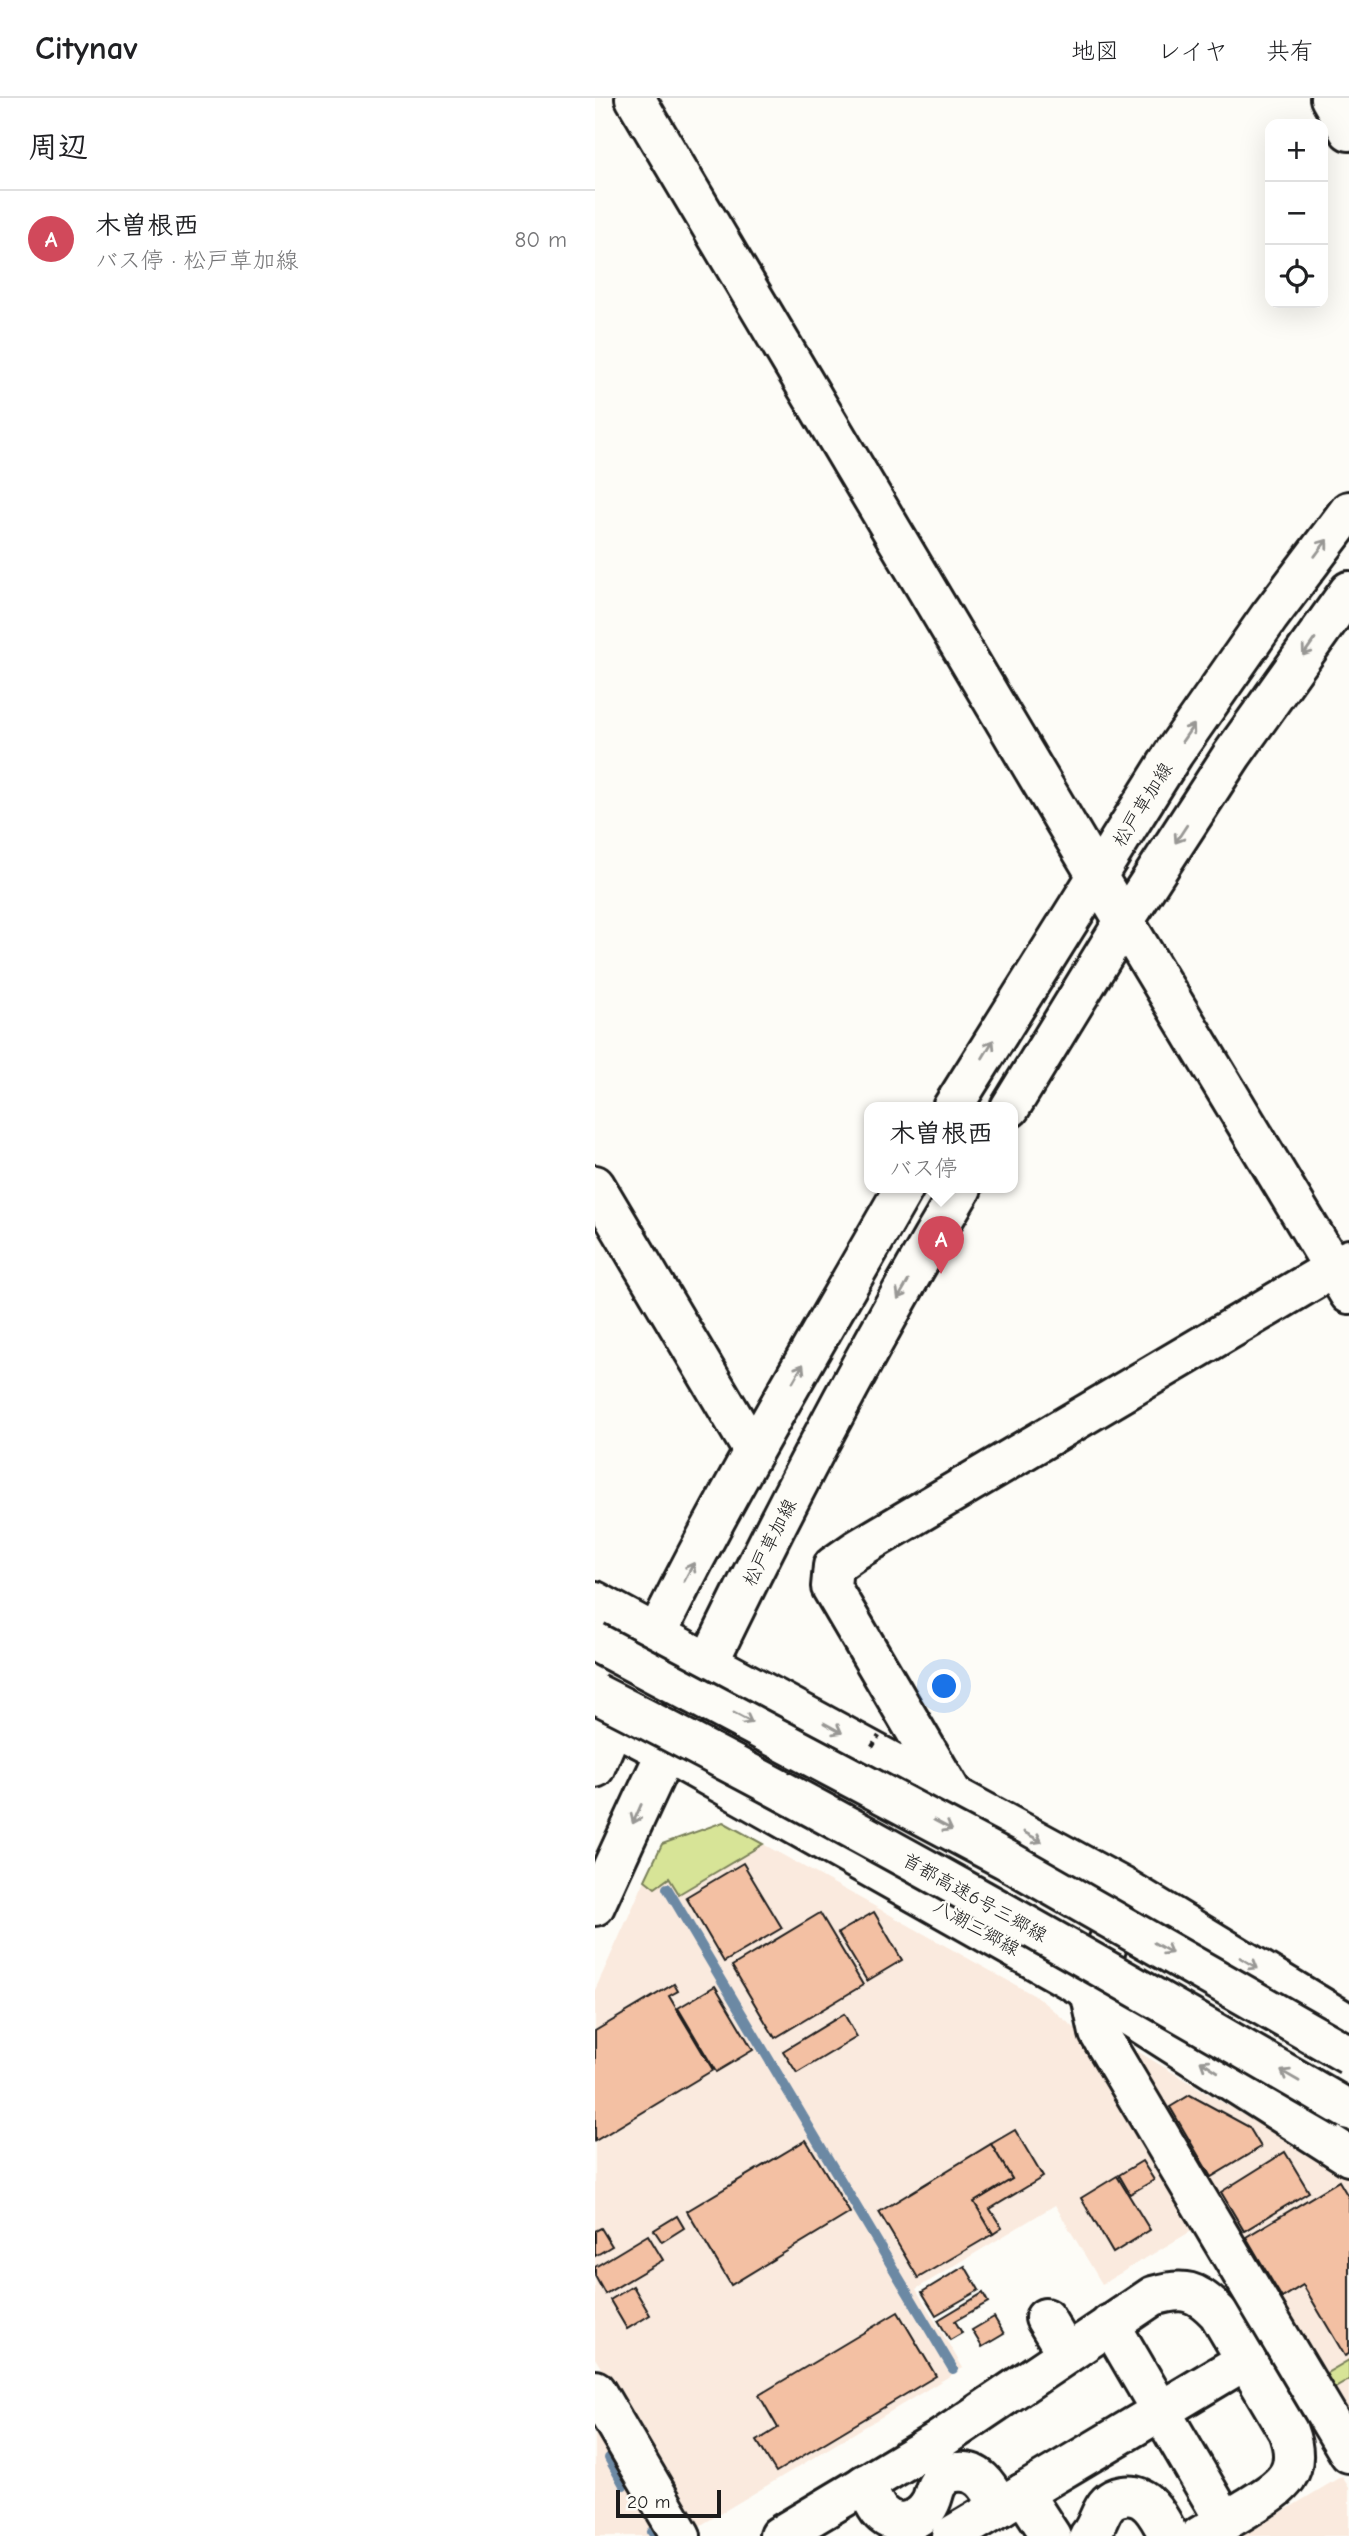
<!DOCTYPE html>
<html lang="ja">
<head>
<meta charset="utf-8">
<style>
	:root { --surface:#fff; --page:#f2f2f2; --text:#202124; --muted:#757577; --line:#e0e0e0; --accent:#d1495b }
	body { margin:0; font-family:"Comic Neue","Klee One",sans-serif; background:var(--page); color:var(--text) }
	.controls { position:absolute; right:21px; top:21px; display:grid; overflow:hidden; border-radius:14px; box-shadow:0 7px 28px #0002 }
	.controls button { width:63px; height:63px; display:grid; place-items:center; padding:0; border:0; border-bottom:2px solid var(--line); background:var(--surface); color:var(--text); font:35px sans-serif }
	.scale { position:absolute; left:21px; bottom:18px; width:105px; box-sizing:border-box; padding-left:7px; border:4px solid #1c1c1c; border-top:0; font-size:19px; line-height:24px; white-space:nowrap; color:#1c1c1c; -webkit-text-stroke:5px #fdfcf7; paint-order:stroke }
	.you { position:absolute; left:350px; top:1589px; width:24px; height:24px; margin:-18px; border:5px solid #fff; border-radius:50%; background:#1a73e8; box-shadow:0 0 0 10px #1a73e833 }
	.badge { display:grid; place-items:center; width:46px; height:46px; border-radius:50%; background:var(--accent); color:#fff; font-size:23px; font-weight:700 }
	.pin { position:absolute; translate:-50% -58px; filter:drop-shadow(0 2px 4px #0008) }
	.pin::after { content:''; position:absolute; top:37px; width:24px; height:21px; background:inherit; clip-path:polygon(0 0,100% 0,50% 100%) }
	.popup { position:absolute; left:269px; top:1004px; width:154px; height:91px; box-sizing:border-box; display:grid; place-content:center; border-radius:14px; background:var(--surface); filter:drop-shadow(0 2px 5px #0005); font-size:23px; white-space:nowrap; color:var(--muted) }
	.popup b { font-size:26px; color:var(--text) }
	.popup::after { content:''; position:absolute; left:50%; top:100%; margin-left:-14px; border:14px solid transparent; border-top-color:var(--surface) }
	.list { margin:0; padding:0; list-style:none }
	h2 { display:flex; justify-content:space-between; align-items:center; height:91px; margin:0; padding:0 28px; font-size:30px }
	h2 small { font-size:23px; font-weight:400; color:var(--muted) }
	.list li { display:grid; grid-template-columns:46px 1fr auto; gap:21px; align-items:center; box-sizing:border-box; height:98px; padding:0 28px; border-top:2px solid var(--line) }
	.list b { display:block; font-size:26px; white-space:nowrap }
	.list p { margin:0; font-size:23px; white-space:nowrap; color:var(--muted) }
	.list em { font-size:23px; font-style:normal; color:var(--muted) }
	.icon { flex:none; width:38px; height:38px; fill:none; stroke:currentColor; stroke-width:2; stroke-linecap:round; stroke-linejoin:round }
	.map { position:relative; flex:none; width:754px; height:2438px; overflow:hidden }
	header { display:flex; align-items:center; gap:42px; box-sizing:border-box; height:98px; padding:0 35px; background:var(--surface); border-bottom:2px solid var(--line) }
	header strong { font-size:33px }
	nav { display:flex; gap:38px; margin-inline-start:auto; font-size:24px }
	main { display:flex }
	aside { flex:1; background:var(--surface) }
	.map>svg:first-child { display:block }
</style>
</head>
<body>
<header>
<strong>Citynav</strong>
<nav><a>地図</a><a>レイヤ</a><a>共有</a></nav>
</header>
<main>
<aside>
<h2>周辺<small></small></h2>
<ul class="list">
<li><span class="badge">A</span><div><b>木曽根西</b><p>バス停 · 松戸草加線</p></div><em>80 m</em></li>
</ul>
</aside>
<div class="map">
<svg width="754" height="2438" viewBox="0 0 754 2438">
	<rect width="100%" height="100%" fill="#fdfcf7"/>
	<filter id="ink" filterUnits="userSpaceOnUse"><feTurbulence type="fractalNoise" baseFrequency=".0143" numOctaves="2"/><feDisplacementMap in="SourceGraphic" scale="14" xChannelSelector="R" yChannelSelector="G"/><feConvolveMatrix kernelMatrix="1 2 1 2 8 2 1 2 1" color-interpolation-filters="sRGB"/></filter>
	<g filter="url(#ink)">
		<!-- built -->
		<g fill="#faeade">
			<polygon points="168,1746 442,1899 482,1932 600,2131 507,2186 460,2107 321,2191 368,2270 101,2430 0,2260 0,1892 50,1782 60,1790 74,1779 85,1796"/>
			<polygon points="542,1953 754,2080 754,2329 534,1958"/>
			<polygon points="0,2321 70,2438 0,2438"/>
			<polygon points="747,2378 754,2390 754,2438 647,2438"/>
		</g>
		<!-- green -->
		<g fill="#d7e497" stroke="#7a805a" stroke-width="2">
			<polygon points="128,1724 168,1746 84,1796 74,1780 60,1790 50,1782 67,1746"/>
			<polygon points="754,2262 754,2282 733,2294 725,2279"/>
		</g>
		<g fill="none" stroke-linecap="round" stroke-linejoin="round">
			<!-- stream -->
			<g stroke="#6c89a4" stroke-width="10">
				<polyline points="72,1790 358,2271"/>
				<polyline points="14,2360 29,2387"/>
				<polyline points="57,2434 60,2438"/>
			</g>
		</g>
		<!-- building -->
		<g fill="#f3c0a3" stroke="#1c1c1c" stroke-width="2">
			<polygon points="148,1765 187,1830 129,1864 91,1799"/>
			<polygon points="279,1814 307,1862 272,1883 243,1835"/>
			<polygon points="225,1815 268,1887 180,1940 137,1868"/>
			<polygon points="79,1886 83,1893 74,1898 118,1972 0,2043 0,1933"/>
			<polygon points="120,1888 158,1952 121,1974 83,1910"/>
			<polygon points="249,1916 262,1939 202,1975 188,1953"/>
			<polygon points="595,1997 654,2029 666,2049 616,2079 575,2009"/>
			<polygon points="420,2032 448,2079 395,2111 407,2130 398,2136 379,2104 417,2081 396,2046"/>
			<polygon points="211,2042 255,2115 136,2187 92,2113"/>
			<polygon points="396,2046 417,2081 379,2104 398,2136 323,2180 284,2114"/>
			<polygon points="690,2054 714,2094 649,2133 626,2094"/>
			<polygon points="547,2063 559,2082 535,2096 524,2077"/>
			<polygon points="522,2078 555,2132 518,2155 486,2100"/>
			<polygon points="744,2083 754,2100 754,2256 750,2258 708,2187 687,2200 651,2139"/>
			<polygon points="82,2118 89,2130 67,2144 59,2132"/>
			<polygon points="6,2130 17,2148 0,2158 0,2133"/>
			<polygon points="53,2137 68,2162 10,2196 0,2178 0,2169"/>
			<polygon points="370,2168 384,2192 341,2217 327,2194"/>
			<polygon points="38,2188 55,2217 32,2231 15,2202"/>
			<polygon points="388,2195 393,2204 360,2223 367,2235 355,2242 343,2222"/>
			<polygon points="303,2214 341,2278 181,2374 162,2343 183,2330 164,2297"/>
			<polygon points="399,2219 409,2236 387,2249 377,2232"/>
		</g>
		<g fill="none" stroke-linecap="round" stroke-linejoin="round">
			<defs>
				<g id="minor">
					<polyline points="40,0 502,778 754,1196"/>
					<polyline points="735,0 754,33"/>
					<polyline points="0,1087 158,1353"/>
					<polyline points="357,1695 236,1489 238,1468 261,1452 754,1161"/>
					<polyline points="532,1794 495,1893 504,1935 754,2355"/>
					<polyline points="450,2220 471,2255"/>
					<polyline points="515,2226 630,2423"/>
					<polyline points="0,2292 86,2438"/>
					<path d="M270,2386C275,2395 279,2408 286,2415C300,2430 323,2424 333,2409C339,2401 338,2391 344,2384C348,2378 354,2374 362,2374C386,2371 395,2392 405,2409"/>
					<polyline points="428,2395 456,2438"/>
					<path d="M184,2438L343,2343L558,2198C589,2189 601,2192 623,2215L693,2333C709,2376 686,2389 652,2410C637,2419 621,2429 605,2438"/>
					<polyline points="356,2438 651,2262"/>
					<path d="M494,2438C503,2428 504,2414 513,2405C517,2401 522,2399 528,2398C553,2394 564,2419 574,2438"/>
				</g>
				<g id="major">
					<polyline points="357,1010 579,655 674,519 754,413"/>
					<polyline points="415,1010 530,822 637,657 754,493"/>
					<polyline points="0,1503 533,1792 754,1926"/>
					<polyline points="0,1571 46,1607 49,1612"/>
					<polyline points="0,1617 69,1653 495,1893 754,2058"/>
					<path d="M0,1670C85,1468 201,1280 309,1090"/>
					<path d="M0,1808C111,1563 229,1321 367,1090"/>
				</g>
			</defs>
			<!-- minor casing -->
			<use href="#minor" stroke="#1c1c1c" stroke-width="44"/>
			<!-- major casing -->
			<use href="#major" stroke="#1c1c1c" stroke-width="44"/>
			<!-- minor -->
			<use href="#minor" stroke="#fdfcf7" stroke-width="38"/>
			<!-- major -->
			<use href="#major" stroke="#fdfcf7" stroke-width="38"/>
			<defs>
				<g id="highway-bridge">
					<polyline points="0,1544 410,1761 754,1957"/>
					<path d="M0,1595C256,1725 506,1868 754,2012"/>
				</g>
			</defs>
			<!-- highway-bridge casing -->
			<use href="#highway-bridge" stroke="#1c1c1c" stroke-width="44" stroke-linecap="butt"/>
			<!-- path-bridge -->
			<polyline stroke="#1c1c1c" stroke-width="4.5" stroke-dasharray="5 5" stroke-linecap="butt" points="277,1649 284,1638"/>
			<!-- highway-bridge -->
			<use href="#highway-bridge" stroke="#fdfcf7" stroke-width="38"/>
		</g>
		<!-- one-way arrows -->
		<defs><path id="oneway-shaft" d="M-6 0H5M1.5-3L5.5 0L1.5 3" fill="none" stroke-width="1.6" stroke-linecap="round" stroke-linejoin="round" transform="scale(1.75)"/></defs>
		<g stroke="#989794">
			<use href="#oneway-shaft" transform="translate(726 450) rotate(-53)"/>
			<use href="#oneway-shaft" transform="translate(714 549) rotate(125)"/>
			<use href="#oneway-shaft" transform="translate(593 635) rotate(-55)"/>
			<use href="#oneway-shaft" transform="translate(586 736) rotate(123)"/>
			<use href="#oneway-shaft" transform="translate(393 951) rotate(-59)"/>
			<use href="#oneway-shaft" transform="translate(308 1192) rotate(120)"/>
			<use href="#oneway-shaft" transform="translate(203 1275) rotate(-60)"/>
			<use href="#oneway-shaft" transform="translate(94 1474) rotate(-62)"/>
			<use href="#oneway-shaft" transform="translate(148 1620) rotate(28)"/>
			<use href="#oneway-shaft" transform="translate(238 1630) rotate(29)"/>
			<use href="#oneway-shaft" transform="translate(42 1716) rotate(114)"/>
			<use href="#oneway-shaft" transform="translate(348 1727) rotate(28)"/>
			<use href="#oneway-shaft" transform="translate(438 1739) rotate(29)"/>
			<use href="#oneway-shaft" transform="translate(568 1850) rotate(30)"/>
			<use href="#oneway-shaft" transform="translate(654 1865) rotate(31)"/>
			<use href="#oneway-shaft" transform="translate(614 1968) rotate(-147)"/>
			<use href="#oneway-shaft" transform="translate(695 1978) rotate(-150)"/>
		</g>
	</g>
	<g text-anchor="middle" stroke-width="5" stroke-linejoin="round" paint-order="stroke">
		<!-- street labels -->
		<g font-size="19" fill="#1c1c1c" stroke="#fdfcf7">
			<text transform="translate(547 706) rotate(-58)" y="7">松戸草加線</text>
			<text transform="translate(174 1444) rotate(-63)" y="7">松戸草加線</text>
			<text transform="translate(380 1799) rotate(29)" y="7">首都高速6号三郷線</text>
			<text transform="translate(382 1829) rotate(29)" y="7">八潮三郷線</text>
		</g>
	</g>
</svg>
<div class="controls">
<button>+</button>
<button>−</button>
<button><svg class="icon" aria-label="locate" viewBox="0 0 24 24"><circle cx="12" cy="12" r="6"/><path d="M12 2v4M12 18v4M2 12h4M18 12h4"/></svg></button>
</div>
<div class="scale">20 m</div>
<div class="you"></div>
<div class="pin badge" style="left:346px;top:1176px">A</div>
<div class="popup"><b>木曽根西</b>バス停</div>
</div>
</main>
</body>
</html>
